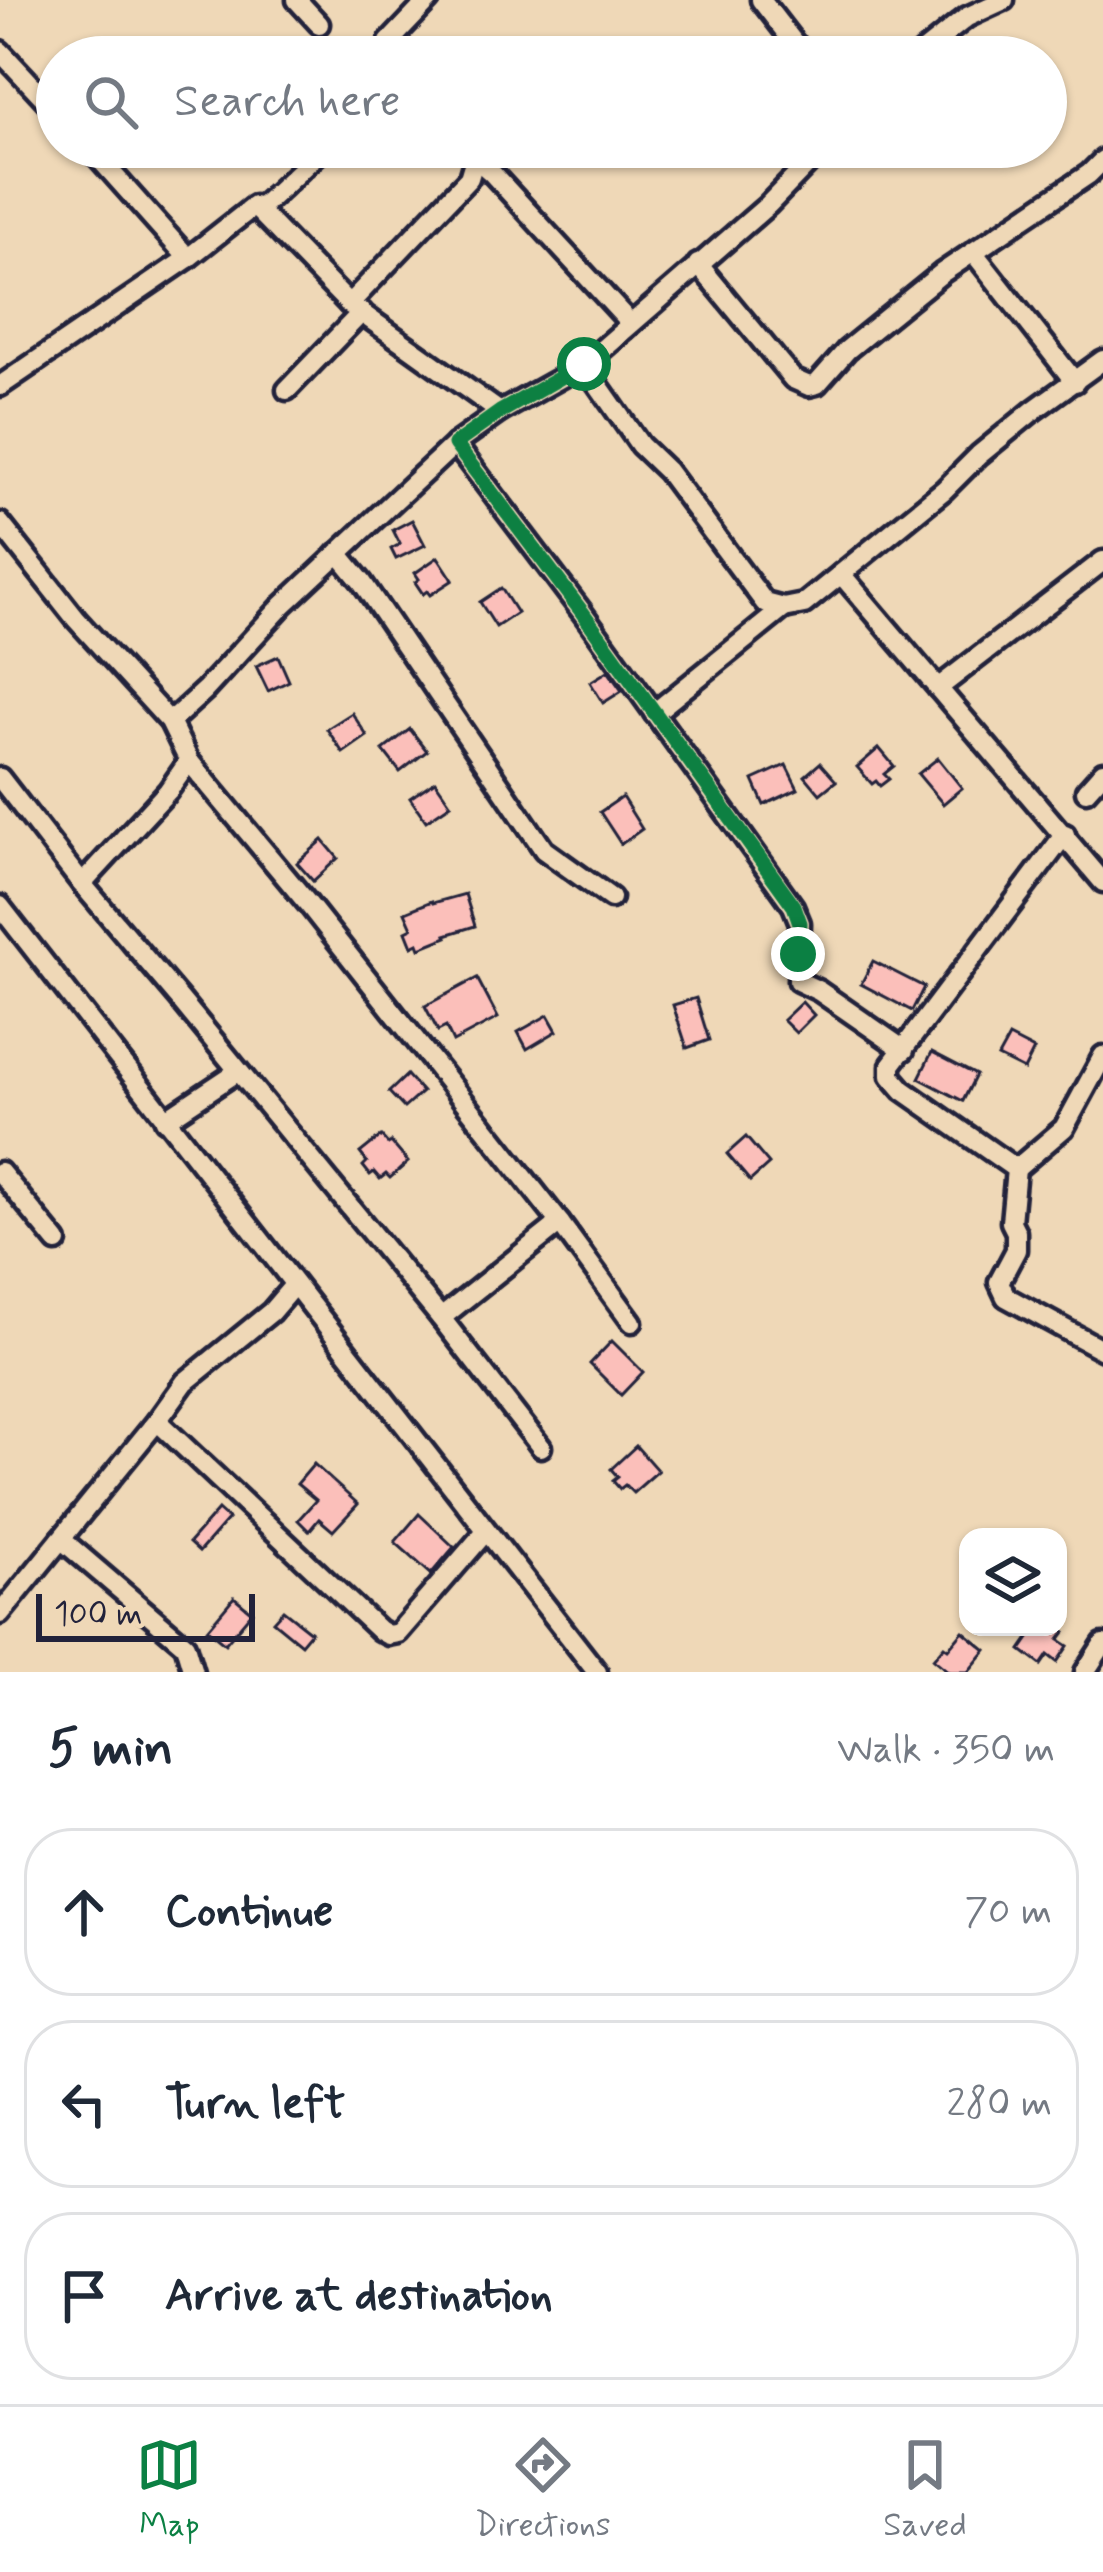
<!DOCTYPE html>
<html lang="en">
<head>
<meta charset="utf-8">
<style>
	:root { --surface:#fff; --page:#f2f2f3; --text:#1f2937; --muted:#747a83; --line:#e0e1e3; --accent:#0b8043 }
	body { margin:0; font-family:Mynerve,sans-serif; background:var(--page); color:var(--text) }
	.controls { position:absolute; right:36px; bottom:36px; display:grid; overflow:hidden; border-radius:24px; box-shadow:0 3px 9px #0004 }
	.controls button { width:108px; height:108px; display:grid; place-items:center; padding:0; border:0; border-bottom:3px solid var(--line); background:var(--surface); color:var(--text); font:60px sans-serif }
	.scale { position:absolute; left:36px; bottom:30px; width:219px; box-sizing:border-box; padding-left:12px; border:6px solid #22223b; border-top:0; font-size:33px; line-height:42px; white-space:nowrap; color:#22223b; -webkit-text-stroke:9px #efd8b7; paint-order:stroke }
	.stop { position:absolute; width:36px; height:36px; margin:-27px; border:9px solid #0b8043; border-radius:50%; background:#fff }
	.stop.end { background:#0b8043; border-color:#fff; box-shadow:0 3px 12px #0008 }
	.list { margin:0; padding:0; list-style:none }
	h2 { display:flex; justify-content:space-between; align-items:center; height:156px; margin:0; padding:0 48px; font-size:51px }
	h2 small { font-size:39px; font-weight:400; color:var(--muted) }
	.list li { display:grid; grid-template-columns:78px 1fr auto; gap:36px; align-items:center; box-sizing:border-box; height:168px; margin:0 24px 24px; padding:0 24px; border:3px solid var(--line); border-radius:48px }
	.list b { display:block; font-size:45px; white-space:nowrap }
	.list em { font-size:39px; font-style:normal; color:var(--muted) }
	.icon { flex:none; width:66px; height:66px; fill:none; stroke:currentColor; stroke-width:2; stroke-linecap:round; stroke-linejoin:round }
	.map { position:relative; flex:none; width:1103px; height:1672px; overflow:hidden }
	.search { position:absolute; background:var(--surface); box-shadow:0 3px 9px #0004; left:36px; right:36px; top:36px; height:132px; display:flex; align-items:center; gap:30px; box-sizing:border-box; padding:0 42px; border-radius:66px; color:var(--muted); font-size:45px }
	.sheet { height:732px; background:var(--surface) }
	nav { display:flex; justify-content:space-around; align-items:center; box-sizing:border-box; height:168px; border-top:3px solid var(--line); background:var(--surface); font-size:33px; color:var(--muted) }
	nav a { display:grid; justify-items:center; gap:6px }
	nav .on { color:var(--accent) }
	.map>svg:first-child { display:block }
</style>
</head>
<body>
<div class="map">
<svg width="1103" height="1672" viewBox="0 0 1103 1672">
	<rect width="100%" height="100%" fill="#efd8b7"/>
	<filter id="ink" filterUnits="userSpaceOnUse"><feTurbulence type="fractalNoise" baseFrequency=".00833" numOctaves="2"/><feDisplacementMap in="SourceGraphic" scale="24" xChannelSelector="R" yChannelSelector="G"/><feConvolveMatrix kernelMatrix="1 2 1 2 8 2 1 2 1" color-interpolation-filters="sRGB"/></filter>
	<g filter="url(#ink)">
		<!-- building -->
		<g fill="#fbbfba" stroke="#22223b" stroke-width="3">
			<polygon points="412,520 425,545 396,559 391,549 400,544 393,530"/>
			<polygon points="438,557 453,580 430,595 427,591 423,594 415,582 419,579 415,573"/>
			<polygon points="501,588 517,613 496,627 480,602"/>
			<polygon points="278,656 289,681 268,691 256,666"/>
			<polygon points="608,671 622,691 603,703 590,682"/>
			<polygon points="352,713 367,736 343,753 327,729"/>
			<polygon points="410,729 427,751 400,772 383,750"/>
			<polygon points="879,748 894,766 884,774 889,779 880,786 876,781 872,784 857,767"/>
			<polygon points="938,758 962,788 943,804 918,774"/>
			<polygon points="820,763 836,781 820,794 805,776"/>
			<polygon points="786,765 798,789 764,805 753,780"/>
			<polygon points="435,781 451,804 426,821 410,798"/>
			<polygon points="622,797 642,829 621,844 600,812"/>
			<polygon points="323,840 338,858 313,881 297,863"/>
			<polygon points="465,894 475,926 446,935 447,937 420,948 418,943 412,946 406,931 412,928 405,912 432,901 433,903"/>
			<polygon points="873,961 924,987 912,1011 861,984"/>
			<polygon points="477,978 498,1018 453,1042 446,1027 438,1031 425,1006"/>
			<polygon points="696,998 709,1040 687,1048 673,1005"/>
			<polygon points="802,1002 814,1015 796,1033 783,1020"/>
			<polygon points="548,1015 557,1031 527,1049 518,1032"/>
			<polygon points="1009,1037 1034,1050 1024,1070 998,1057"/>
			<polygon points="932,1052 976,1075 963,1101 919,1078"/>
			<polygon points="407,1075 422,1092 404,1108 389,1092"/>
			<polygon points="381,1136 388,1144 391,1142 408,1162 390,1178 386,1174 380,1179 374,1172 370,1175 363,1166 367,1162 360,1153"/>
			<polygon points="746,1137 769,1164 750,1181 727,1154"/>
			<polygon points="612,1341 643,1372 621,1395 590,1364"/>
			<polygon points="636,1446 658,1471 633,1493 625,1485 620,1489 613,1481 618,1477 611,1469"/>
			<polygon points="314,1464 358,1504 333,1531 319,1519 309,1531 298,1520 316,1500 297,1484"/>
			<polygon points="218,1510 228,1519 199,1552 189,1543"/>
			<polygon points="419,1514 454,1547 431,1574 395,1542"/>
			<polygon points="234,1597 252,1612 225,1644 207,1629"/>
			<polygon points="283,1610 311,1632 301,1644 273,1621"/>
			<polygon points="1037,1627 1058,1627 1065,1632 1059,1640 1068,1646 1057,1662 1048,1655 1041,1665 1021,1650"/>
			<polygon points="963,1631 986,1650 968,1672 949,1672 933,1659 944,1646 948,1649"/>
		</g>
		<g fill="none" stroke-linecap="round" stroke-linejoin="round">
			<defs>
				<g id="street">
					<polyline points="297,0 319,24"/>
					<polyline points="761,0 805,57"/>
					<polyline points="0,51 57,112"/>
					<polyline points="384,57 389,42 429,0"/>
					<polyline points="917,57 967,17 1004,0"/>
					<polyline points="89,147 188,258"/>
					<polyline points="475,158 491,172 631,324"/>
					<polyline points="258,210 325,147"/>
					<polyline points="974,253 1075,382"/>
					<polyline points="698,264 793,379 809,386 817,384 847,350 942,273 1089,174 1103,160"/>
					<polyline points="349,304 469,178 475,158 464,147"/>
					<polyline points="584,365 640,445 667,471 765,603 784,608 804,604 944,490 979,455 1034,410 1103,360"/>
					<polyline points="0,386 188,258 254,206 349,304 500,412"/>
					<polyline points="287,390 362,312"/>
					<polyline points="455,444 582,612 793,906 800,923 798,981 819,991 904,1050"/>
					<polyline points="0,523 76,619 170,722 189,761 309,905 560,1223 632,1322"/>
					<polyline points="338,553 362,582 544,850 611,898"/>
					<polyline points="841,574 1103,882"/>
					<polyline points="938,688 1103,561"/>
					<polyline points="654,713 784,608"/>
					<polyline points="170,722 205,690 283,605 455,444 500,412 584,365 768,205 824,147"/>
					<polyline points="0,778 82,884 179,998 441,1318 541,1447"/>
					<polyline points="1086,791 1103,772"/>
					<polyline points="1065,834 891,1065 891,1076 903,1090 1016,1169 1011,1222 1016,1232 1016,1250 999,1282 1006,1297 1103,1350"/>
					<polyline points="82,884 168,791 189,761"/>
					<polyline points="0,906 597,1672"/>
					<polyline points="165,1120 237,1072"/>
					<polyline points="1016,1169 1064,1128 1103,1056"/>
					<polyline points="0,1172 57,1242"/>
					<polyline points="441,1318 560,1223"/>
					<polyline points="157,1421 379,1630 388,1635 398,1633 486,1531"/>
					<polyline points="61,1539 185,1645 193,1672"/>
					<polyline points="0,1614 157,1421 185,1382 271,1312 294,1285"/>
					<polyline points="1085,1672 1103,1644"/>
				</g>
			</defs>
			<!-- street casing -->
			<use href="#street" stroke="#22223b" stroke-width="27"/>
			<!-- street -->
			<use href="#street" stroke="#efd8b7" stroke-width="18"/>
		</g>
	</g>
	<g fill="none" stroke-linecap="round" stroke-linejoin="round" filter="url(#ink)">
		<!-- route -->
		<polyline stroke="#0b8043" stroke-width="15" points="584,364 500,412 455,444 582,612 794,906 800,923 798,954"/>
	</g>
</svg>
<div class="controls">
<button><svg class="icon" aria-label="layers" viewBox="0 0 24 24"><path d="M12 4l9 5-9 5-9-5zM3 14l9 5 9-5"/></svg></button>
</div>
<div class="scale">100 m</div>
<div class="stop" style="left:584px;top:364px"></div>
<div class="stop end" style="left:798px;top:954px"></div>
<div class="search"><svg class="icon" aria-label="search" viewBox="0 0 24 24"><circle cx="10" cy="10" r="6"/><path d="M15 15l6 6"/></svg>Search here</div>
</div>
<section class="sheet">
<h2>5 min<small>Walk · 350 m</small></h2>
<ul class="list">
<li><svg class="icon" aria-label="ahead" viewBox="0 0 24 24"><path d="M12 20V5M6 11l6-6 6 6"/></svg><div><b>Continue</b></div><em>70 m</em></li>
<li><svg class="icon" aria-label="left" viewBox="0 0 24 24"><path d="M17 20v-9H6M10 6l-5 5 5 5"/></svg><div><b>Turn left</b></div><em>280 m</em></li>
<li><svg class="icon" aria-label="arrive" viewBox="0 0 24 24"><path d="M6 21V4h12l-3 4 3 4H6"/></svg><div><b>Arrive at destination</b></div></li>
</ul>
</section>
<nav>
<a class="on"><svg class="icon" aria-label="map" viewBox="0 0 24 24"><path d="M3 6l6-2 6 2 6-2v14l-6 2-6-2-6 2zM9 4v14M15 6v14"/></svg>Map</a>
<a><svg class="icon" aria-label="directions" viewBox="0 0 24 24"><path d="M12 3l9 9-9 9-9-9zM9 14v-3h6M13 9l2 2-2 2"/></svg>Directions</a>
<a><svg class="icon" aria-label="saved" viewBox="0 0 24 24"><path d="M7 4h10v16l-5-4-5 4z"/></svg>Saved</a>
</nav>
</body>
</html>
